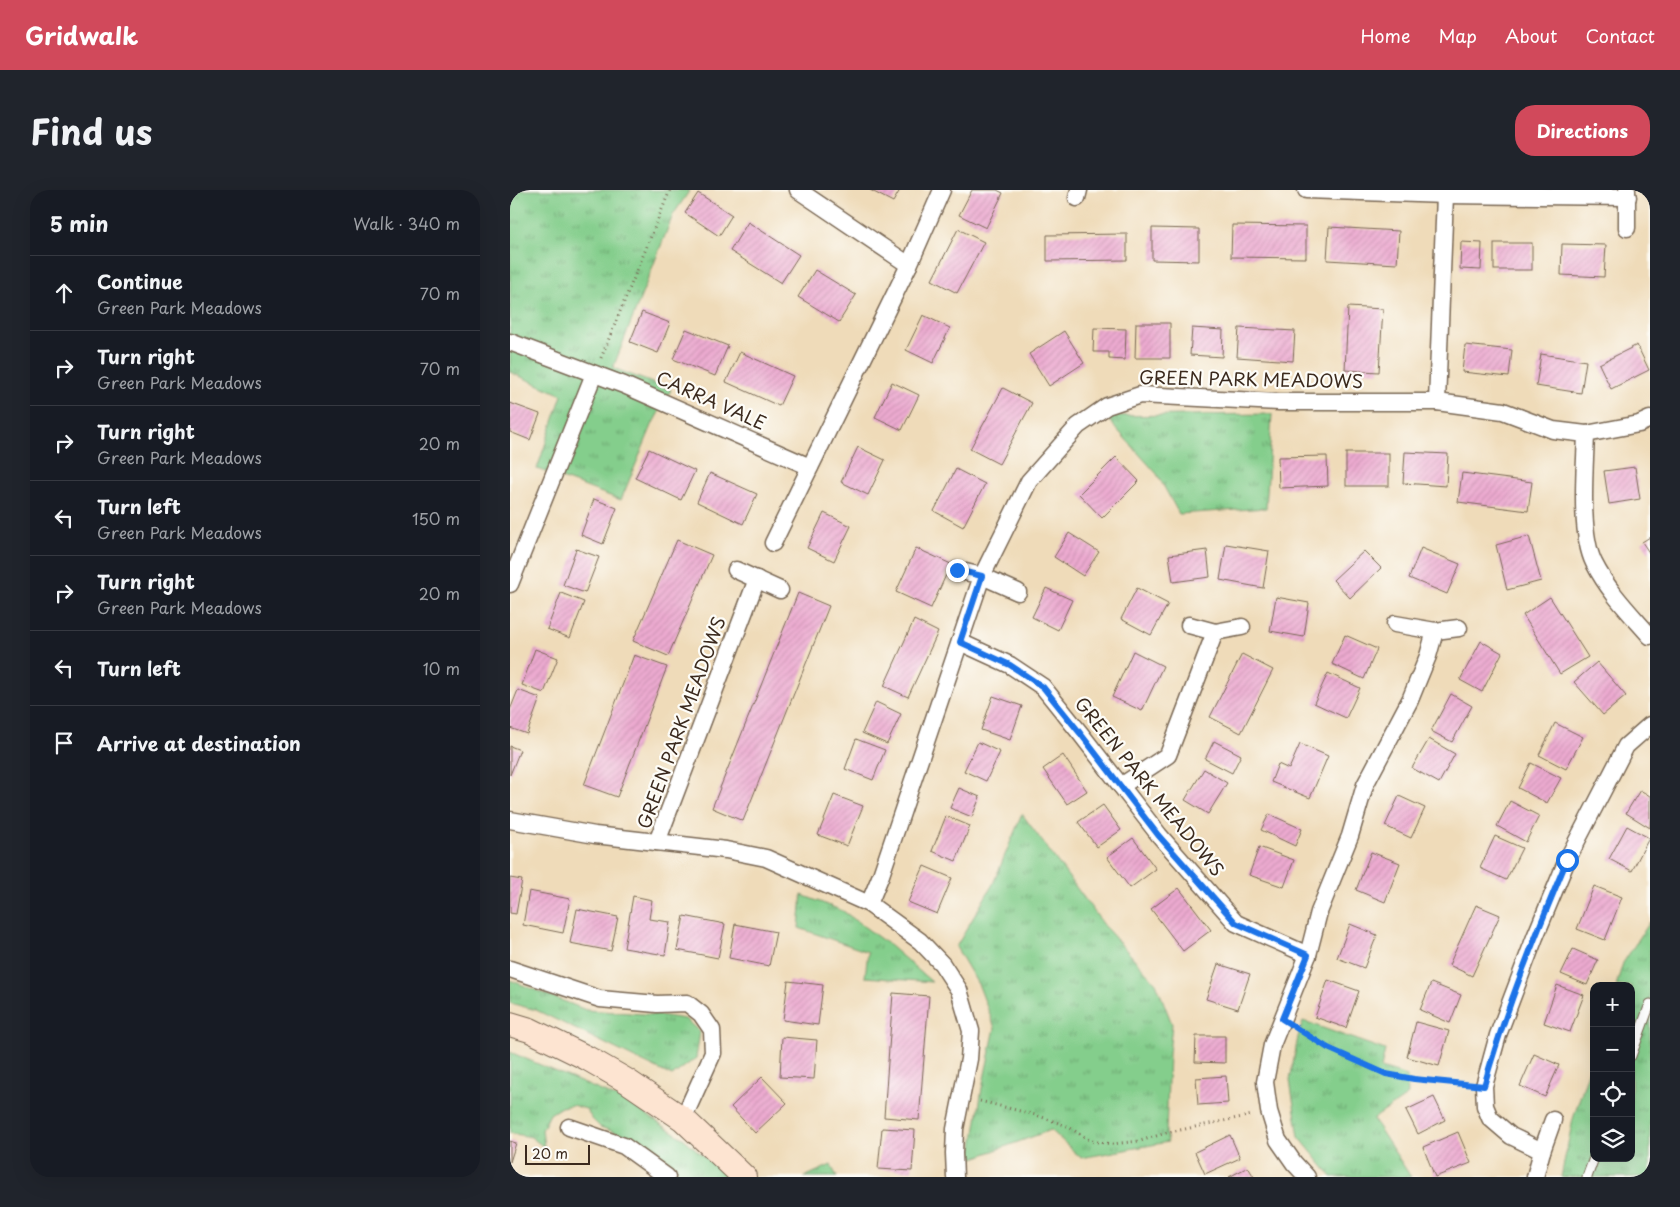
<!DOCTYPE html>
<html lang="en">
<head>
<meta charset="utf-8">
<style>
	:root { --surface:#171b24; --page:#20242c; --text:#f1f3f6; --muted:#9ea1a6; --line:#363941; --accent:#d1495b }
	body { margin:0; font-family:"Playpen Sans",sans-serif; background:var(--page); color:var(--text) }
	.controls { position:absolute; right:15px; bottom:15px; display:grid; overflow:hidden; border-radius:10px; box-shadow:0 5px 20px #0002 }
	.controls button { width:45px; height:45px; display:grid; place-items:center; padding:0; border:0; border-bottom:1px solid var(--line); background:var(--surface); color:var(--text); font:25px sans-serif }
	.scale { position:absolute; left:15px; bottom:12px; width:65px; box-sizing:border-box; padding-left:5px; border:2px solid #3b2a1e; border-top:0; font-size:14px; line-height:18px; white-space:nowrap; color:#3b2a1e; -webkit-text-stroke:4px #fdfcf7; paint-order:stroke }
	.stop { position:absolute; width:15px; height:15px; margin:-11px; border:4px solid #1a73e8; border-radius:50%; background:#fff }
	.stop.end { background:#1a73e8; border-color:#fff; box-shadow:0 1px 5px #0008 }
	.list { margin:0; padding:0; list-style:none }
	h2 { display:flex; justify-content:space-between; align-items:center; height:65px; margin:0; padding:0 20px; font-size:21px }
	h2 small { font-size:16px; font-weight:400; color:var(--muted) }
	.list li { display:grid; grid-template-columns:32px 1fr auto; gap:15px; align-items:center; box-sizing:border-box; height:75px; padding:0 20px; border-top:1px solid var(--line) }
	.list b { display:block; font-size:19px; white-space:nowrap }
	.list p { margin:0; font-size:16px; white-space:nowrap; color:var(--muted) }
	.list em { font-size:16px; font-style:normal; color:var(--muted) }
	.icon { flex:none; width:28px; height:28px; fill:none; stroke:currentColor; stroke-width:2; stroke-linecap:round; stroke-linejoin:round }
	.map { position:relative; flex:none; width:1140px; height:987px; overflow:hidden; border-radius:20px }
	header { display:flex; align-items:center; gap:30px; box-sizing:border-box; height:70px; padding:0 25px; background:var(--accent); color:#fff }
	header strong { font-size:24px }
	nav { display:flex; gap:28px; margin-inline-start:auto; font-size:18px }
	.intro { display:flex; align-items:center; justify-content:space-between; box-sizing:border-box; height:120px; padding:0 30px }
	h1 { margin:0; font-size:35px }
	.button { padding:12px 22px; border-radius:20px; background:var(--accent); color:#fff; font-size:18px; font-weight:700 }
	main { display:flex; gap:30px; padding:0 30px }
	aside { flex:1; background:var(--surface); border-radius:20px; box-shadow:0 5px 20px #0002 }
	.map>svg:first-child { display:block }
</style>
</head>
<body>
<header>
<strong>Gridwalk</strong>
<nav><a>Home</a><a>Map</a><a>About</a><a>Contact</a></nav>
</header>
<div class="intro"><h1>Find us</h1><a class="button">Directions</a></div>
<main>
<aside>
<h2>5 min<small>Walk · 340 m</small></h2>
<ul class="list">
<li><svg class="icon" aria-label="ahead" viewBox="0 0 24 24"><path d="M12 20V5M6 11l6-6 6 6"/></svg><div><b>Continue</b><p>Green Park Meadows</p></div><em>70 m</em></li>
<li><svg class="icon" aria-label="right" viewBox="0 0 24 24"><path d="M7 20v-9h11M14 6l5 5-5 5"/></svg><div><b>Turn right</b><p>Green Park Meadows</p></div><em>70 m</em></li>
<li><svg class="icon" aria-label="right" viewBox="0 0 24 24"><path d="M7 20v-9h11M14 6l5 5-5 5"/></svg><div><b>Turn right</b><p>Green Park Meadows</p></div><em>20 m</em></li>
<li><svg class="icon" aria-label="left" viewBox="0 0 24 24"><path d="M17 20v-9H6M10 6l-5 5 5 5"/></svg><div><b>Turn left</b><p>Green Park Meadows</p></div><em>150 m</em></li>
<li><svg class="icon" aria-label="right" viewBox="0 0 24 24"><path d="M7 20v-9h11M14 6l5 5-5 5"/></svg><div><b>Turn right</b><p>Green Park Meadows</p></div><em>20 m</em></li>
<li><svg class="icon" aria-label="left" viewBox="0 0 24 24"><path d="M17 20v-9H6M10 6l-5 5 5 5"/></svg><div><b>Turn left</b></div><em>10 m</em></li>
<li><svg class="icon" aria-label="arrive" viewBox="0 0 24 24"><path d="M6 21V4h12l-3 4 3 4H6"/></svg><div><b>Arrive at destination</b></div></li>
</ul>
</aside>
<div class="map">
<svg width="1140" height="987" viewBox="0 0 1140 987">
	<defs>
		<pattern id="grass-tufts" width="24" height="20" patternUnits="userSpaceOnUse" patternTransform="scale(1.25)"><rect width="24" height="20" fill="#84ce8c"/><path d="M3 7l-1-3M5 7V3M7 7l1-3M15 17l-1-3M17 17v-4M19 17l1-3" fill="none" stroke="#6da772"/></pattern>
		<pattern id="building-hatch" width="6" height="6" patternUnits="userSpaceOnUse" patternTransform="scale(1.25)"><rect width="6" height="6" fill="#ecaad0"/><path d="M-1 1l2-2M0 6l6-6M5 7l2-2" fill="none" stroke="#cb92b2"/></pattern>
	</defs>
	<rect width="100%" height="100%" fill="#fdfcf7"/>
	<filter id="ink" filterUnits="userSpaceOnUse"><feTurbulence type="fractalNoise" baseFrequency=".02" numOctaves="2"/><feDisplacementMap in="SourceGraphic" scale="10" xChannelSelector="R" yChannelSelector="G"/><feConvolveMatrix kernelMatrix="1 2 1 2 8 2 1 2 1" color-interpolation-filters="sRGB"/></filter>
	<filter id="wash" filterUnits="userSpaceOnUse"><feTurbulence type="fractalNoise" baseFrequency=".0096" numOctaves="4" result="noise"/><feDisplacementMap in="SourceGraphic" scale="20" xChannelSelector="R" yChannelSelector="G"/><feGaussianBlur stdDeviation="1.12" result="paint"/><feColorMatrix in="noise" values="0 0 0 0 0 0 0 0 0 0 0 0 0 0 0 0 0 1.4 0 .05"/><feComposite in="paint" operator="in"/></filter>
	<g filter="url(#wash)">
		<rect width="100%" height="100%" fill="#efdbb9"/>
		<!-- grass -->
		<g fill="url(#grass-tufts)" stroke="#607c55">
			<polygon points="0,0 180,0 163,25 103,178 161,200 143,233 111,310 27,279 52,205 0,182"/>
			<polygon points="762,224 756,318 669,324 647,284 595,226"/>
			<polygon points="512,624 597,739 646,793 662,834 659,864 656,943 658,952 571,968 541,940 461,969 472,898 485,838 469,796 446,757 483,694"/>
			<polygon points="292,705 333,721 379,755 422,792 355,787 358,762 289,738"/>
			<polygon points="1140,732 1140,987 1051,987 1063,929 1084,864 1084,968 1121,968 1121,796 1106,796 1113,773"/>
			<polygon points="0,790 76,820 149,825 175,829 190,842 186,868 162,886 26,820 0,813"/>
			<polygon points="793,831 875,860 871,878 897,886 898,905 863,929 901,987 822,987 789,947 780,890 788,847"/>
			<polygon points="0,862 115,911 174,949 218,987 170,987 110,944 90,937 82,929 76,919 62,915 51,917 40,924 32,940 34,957 21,947 0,943"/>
			<polygon points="321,975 327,987 294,987"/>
		</g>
		<g id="blocks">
			<!-- building -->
			<g fill="url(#building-hatch)">
				<polygon points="360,0 390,0 383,12"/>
				<polygon points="462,0 487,0 493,3 476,38 449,25"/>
				<polygon points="188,3 222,25 209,46 175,23"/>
				<polygon points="238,32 289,65 271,93 220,61"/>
				<polygon points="722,35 796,36 796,68 721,67"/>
				<polygon points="819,37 889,41 887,74 817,70"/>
				<polygon points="642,38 689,39 689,71 642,70"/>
				<polygon points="448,39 474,52 447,103 422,90"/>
				<polygon points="617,44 617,70 537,71 537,45"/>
				<polygon points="951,52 972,53 971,80 950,79"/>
				<rect x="984" y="53" width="38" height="27"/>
				<polygon points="1052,54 1096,55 1094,87 1051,85"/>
				<polygon points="305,80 346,105 329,132 288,107"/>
				<polygon points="838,117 873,119 869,182 835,180"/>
				<polygon points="132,122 160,133 148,163 120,152"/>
				<polygon points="413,125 440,138 423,173 396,160"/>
				<polygon points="626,133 660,133 660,168 625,168"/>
				<polygon points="584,138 616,139 615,170 599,169 599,162 583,162"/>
				<polygon points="682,138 713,140 712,167 680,165"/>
				<polygon points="729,138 785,141 783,171 727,167"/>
				<polygon points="176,139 218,156 205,186 163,169"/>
				<polygon points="554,141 574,173 539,196 519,164"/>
				<polygon points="955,155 1002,160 999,187 952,182"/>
				<polygon points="1127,155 1139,180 1101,199 1089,174"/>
				<polygon points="230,162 283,186 269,216 216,192"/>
				<polygon points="1031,164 1076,171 1071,203 1026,196"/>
				<polygon points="382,192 409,205 392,240 365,227"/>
				<polygon points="493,198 522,213 489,274 460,259"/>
				<polygon points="0,213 30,224 20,250 0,242"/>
				<polygon points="348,257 375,270 358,305 331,292"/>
				<polygon points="139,259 185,281 171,310 125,288"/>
				<polygon points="895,262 938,264 936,296 893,293"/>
				<rect x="836" y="263" width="43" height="33"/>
				<polygon points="817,266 818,296 769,298 768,267"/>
				<polygon points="606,267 629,291 592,328 569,304"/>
				<polygon points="1125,277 1130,309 1099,314 1094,281"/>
				<polygon points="446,279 475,294 453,337 424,321"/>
				<polygon points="200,283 247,304 233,334 187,312"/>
				<polygon points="952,283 1022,292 1018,321 948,312"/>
				<polygon points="84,309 107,318 93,354 71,345"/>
				<polygon points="314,323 341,336 324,371 297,358"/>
				<polygon points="559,343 589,362 573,386 544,367"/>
				<polygon points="1019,346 1031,391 997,400 986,355"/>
				<polygon points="1140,347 1140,364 1132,352"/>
				<polygon points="167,350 202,365 158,466 123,451"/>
				<polygon points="716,354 759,361 753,398 710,390"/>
				<polygon points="406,358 441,374 421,418 386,402"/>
				<polygon points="911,358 950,374 937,404 899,388"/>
				<polygon points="66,359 89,367 75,403 53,395"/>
				<polygon points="697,360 700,387 663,392 659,365"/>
				<polygon points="854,361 871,378 840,408 823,390"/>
				<polygon points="536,398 562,410 548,440 522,427"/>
				<polygon points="627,398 658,414 641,445 611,429"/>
				<polygon points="51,403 74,412 60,448 37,439"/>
				<polygon points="288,403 319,416 233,631 202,618"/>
				<polygon points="766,407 799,413 794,447 760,441"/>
				<polygon points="1040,407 1078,467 1050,484 1013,425"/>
				<polygon points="404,430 428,442 398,507 374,496"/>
				<polygon points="835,445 867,459 854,489 822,474"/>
				<polygon points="971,451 992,463 972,502 950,490"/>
				<polygon points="25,459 48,468 34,503 12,495"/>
				<polygon points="623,461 653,476 632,521 602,507"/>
				<polygon points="732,464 763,480 731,543 700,527"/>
				<polygon points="124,465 157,477 107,607 74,595"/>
				<polygon points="1087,472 1116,506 1093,525 1064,492"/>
				<polygon points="818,483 850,498 836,528 804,513"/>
				<polygon points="8,500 30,508 17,544 0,538 0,520"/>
				<polygon points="941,504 962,516 942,552 921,541"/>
				<polygon points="483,506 512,516 500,550 471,540"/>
				<polygon points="366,512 391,524 377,554 352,543"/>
				<polygon points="1045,533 1073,547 1056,579 1029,565"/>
				<polygon points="346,549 375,560 363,590 335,579"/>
				<polygon points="919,549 945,564 929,593 902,578"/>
				<polygon points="704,551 731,565 722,583 695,569"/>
				<polygon points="468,552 490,562 476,591 454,581"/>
				<polygon points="790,554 818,566 800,608 761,592 768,574 779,579"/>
				<polygon points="0,556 10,560 0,585"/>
				<polygon points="553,565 577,601 557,614 533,579"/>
				<polygon points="1021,573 1051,588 1037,613 1008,598"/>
				<polygon points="694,579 717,593 698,624 675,610"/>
				<polygon points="449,598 470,607 462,627 440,618"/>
				<polygon points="1130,600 1140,606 1140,638 1116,623"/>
				<polygon points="324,605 353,616 337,656 308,645"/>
				<polygon points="889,606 915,618 901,648 875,636"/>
				<polygon points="1000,611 1029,626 1016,652 987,636"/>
				<polygon points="593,615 611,640 587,657 568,632"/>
				<polygon points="759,624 792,639 785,656 751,640"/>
				<polygon points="436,626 460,636 446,671 422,661"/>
				<polygon points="1117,636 1139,648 1122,681 1099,669"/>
				<polygon points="985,646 1012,658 996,690 970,678"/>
				<polygon points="623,648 646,679 620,698 597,667"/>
				<polygon points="749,657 784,670 774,697 739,685"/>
				<polygon points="861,662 890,673 875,712 846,700"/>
				<polygon points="414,676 442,688 427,724 398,712"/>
				<polygon points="0,688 12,690 6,724 0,723"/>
				<polygon points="1084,696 1112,707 1095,750 1067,739"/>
				<polygon points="669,698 701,740 673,761 641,719"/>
				<polygon points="19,701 60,709 53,743 13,735"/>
				<polygon points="123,706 142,710 139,729 160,732 155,765 114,758"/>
				<polygon points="966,715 990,725 962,786 939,775"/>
				<polygon points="67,719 108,727 101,761 60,753"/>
				<polygon points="174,726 215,734 208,768 167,760"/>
				<polygon points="225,734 266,742 259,776 219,768"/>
				<polygon points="840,734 867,745 854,778 827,768"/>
				<polygon points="1063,759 1088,770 1077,795 1051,784"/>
				<polygon points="708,774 740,784 728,819 696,809"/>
				<polygon points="818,790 849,801 836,838 805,827"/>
				<polygon points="278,791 313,795 308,835 273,830"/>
				<polygon points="921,793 951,805 940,833 910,820"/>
				<polygon points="1047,795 1074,805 1060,842 1034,833"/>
				<polygon points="383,803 419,806 409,930 374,927"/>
				<polygon points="906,832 939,841 929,876 897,867"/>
				<polygon points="686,846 715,846 715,873 685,872"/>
				<polygon points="272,847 307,850 304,889 270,887"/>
				<polygon points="1024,864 1049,875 1035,907 1010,896"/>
				<polygon points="716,886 718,913 688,915 686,888"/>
				<polygon points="252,887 277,913 245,943 221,917"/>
				<polygon points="924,907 935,930 908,944 896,920"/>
				<polygon points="372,938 405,940 402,981 368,979"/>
				<polygon points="948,942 961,973 925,987 913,957"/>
				<polygon points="720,945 730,968 695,984 685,962"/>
				<polygon points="0,951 6,953 0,972"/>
				<polygon points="738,977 744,987 719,987"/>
			</g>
		</g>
	</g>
	<g filter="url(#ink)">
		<use href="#blocks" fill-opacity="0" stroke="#7a6854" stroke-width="1"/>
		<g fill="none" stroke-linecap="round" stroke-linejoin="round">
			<defs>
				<g id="lane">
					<polyline points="1121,866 1140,814"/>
					<polyline points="1077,987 1084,968"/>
				</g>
				<g id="street">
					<polyline points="288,0 399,75"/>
					<polyline points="796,0 935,5 1118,7"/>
					<polyline points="567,8 569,0"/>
					<polyline points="1117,38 1117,0"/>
					<polyline points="0,152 114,195 300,277"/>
					<polyline points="927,212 935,5"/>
					<path d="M1076,244C1075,278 1069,343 1084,373C1098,401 1120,423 1140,446"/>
					<polyline points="263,353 399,75 432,0"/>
					<polyline points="226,380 270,400"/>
					<polyline points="447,380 472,386 508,402"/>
					<polyline points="0,394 84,184"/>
					<polyline points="885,434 925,441 949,438"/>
					<polyline points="679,435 705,442 732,437"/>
					<polyline points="450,452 500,475 533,497 570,543 649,645 726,733 798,765"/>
					<polyline points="611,596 658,565 705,442"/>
					<polyline points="0,630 85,645 216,660 256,668 359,714 410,751 432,774 449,800 461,841 459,869 445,939 444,963 445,987"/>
					<polyline points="147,652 247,389"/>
					<polyline points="359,714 371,685 472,386 519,291 568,236 597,216 630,205 769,212 927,212 993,221 1043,240 1076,244 1129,234 1140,229"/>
					<polyline points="0,779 90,809 147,814 177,813 191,824 202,840 203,863 173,929"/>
					<polyline points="59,937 114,956 157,987"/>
					<polyline points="1032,961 1001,946 980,928 975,916 974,896 988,845 1025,747 1057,670 1116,556 1140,535"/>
					<polyline points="797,987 784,973 768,950 759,921 755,892 762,855 798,765 809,722 840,646 855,595 900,510 918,466 925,441"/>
					<polyline points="1025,987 1032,961 1043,930"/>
				</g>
				<polyline id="secondary" points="0,834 20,840 77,868 117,891 173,929 234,987"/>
			</defs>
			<!-- lane casing -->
			<use href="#lane" stroke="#7a6854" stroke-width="11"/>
			<!-- street casing -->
			<use href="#street" stroke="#7a6854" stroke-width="19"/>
			<!-- secondary casing -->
			<use href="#secondary" stroke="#7a6854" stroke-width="26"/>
			<!-- path -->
			<g stroke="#7a6854" stroke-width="3" stroke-dasharray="1 4" stroke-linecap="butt">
				<polyline points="91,168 160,0"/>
				<polyline points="787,838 818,858 876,884 904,889 956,894"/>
				<polyline points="470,911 526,925 557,936 581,951 602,954 630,951 656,943 742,925"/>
			</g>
			<!-- lane -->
			<use href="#lane" stroke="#fff" stroke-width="9"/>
			<!-- street -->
			<use href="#street" stroke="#fff" stroke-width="16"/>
			<!-- secondary -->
			<use href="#secondary" stroke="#fde4d1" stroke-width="24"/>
		</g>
	</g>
	<g fill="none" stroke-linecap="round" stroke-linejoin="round" filter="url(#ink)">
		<!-- route -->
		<path stroke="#1a73e8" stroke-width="6" d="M447,380L472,386L450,452L500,475L533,497L570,543L648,645L726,733L798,765L772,829L818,858L876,884L904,889L974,896C996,818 1026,744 1057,670"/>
	</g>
	<g text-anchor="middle" stroke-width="4.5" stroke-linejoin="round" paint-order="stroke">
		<!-- street labels -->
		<g font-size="18" fill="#3b2a1e" stroke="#fdfcf7">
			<text transform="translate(741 190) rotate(1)" y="6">GREEN PARK MEADOWS</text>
			<text transform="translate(201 211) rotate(24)" y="6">CARRA VALE</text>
			<text transform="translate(172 533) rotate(-70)" y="6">GREEN PARK MEADOWS</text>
			<text transform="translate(639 597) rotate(51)" y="6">GREEN PARK MEADOWS</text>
		</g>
	</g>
</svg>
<div class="controls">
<button>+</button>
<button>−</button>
<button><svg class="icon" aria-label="locate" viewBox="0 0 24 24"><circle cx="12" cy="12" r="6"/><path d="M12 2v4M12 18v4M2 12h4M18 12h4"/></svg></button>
<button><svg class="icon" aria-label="layers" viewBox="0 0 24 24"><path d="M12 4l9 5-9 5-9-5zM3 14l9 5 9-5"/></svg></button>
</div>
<div class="scale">20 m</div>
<div class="stop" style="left:1057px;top:670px"></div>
<div class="stop end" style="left:447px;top:380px"></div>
</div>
</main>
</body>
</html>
